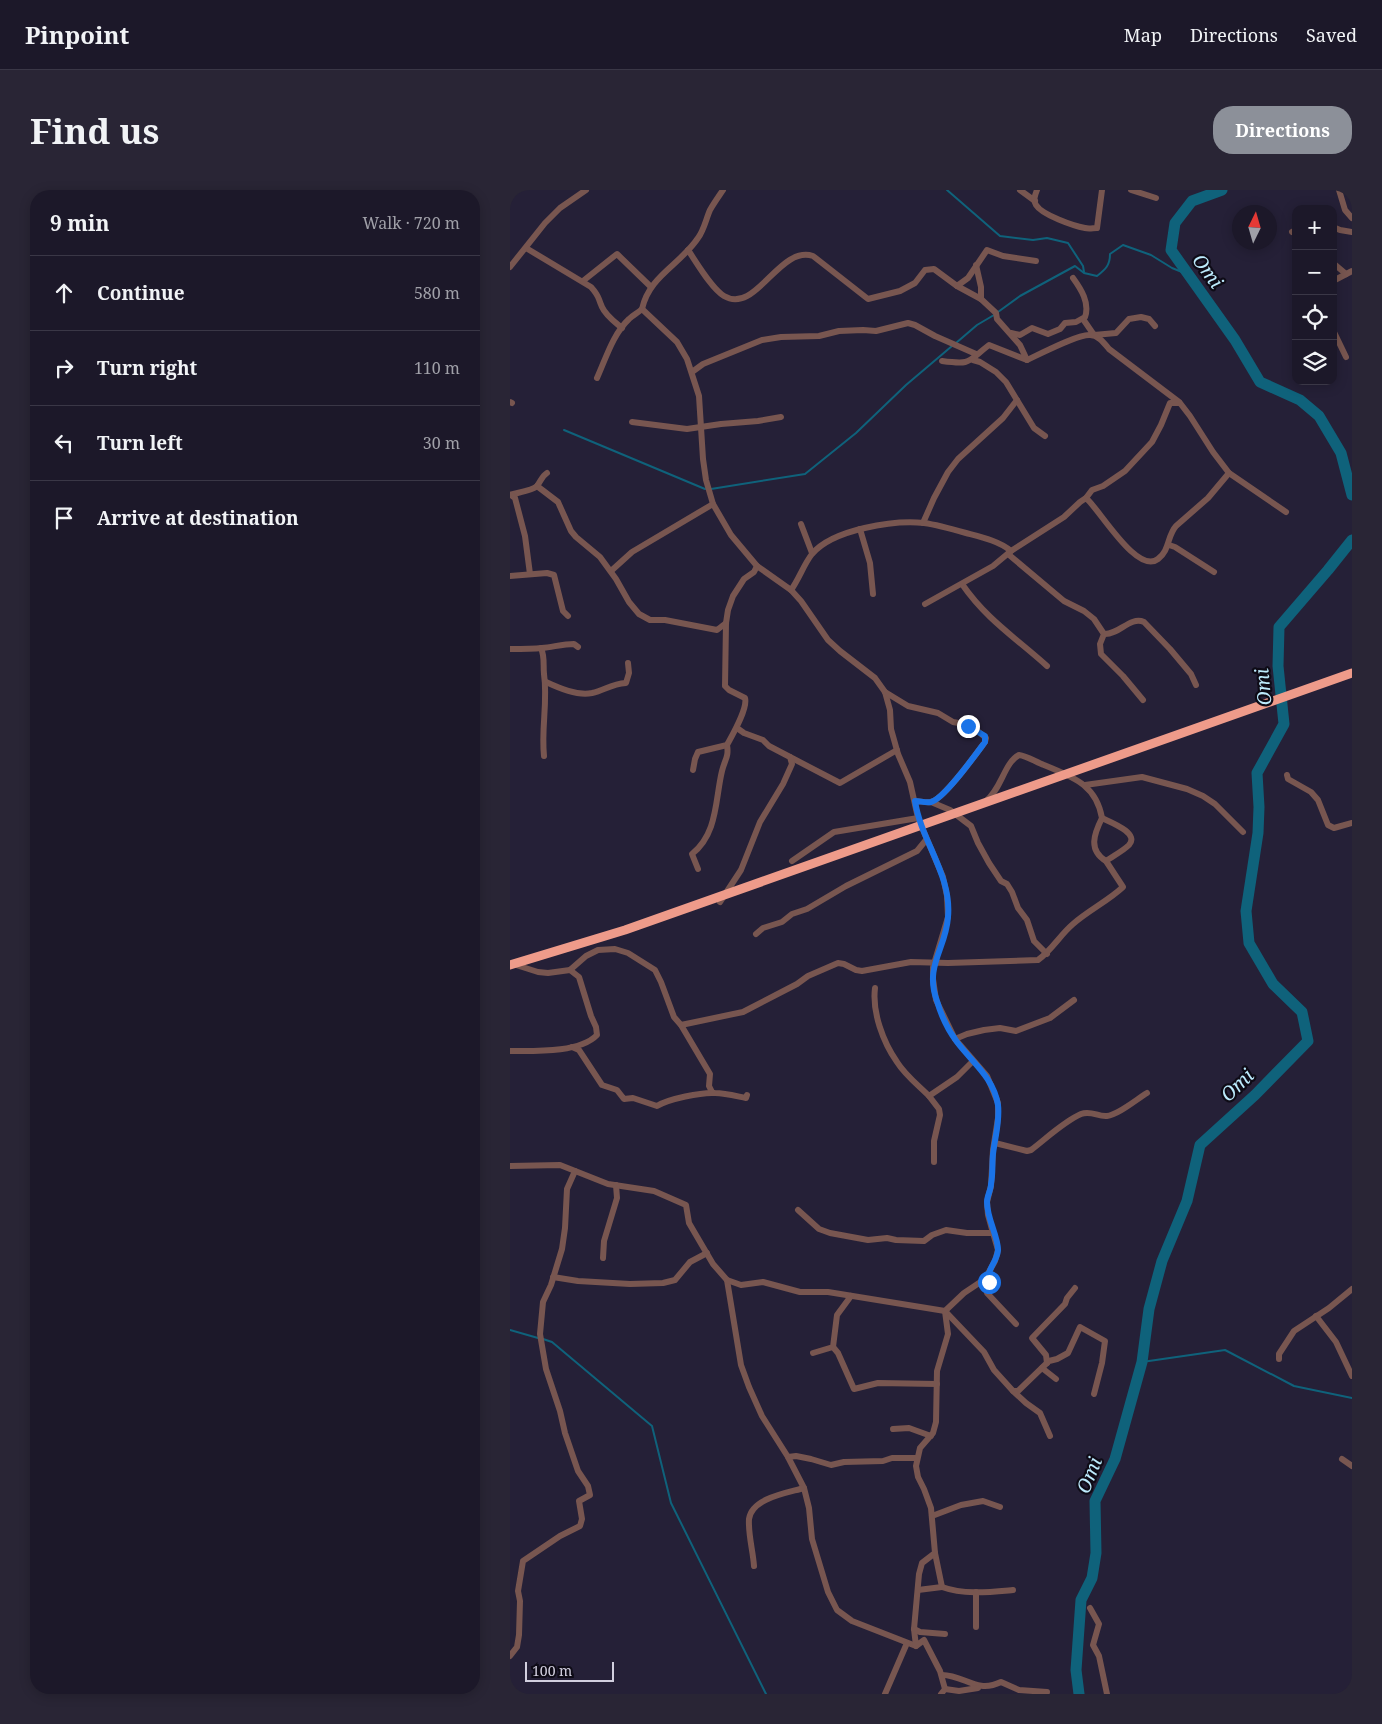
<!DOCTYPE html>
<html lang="en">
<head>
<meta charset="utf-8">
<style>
	:root { --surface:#1c1829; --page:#292535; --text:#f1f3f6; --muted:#a0a0a8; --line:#3a3746; --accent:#8c9099 }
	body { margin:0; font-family:"Noto Serif",serif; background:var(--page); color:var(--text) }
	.controls { position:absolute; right:15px; top:15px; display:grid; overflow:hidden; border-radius:10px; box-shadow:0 2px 12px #0003 }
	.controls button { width:45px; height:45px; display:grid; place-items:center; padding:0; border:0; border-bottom:1px solid var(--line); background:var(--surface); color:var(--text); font:25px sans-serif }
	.compass { position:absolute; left:722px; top:15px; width:45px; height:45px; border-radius:50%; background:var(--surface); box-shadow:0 2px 12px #0003; rotate:5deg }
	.scale { position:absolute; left:15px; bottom:12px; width:89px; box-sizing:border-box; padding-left:5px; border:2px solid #d2cfdf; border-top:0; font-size:14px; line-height:18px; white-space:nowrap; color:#d2cfdf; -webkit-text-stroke:4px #0e0b16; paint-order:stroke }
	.stop { position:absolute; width:15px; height:15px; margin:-11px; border:4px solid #1a73e8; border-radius:50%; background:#fff }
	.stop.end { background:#1a73e8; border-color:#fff; box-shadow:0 1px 5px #0008 }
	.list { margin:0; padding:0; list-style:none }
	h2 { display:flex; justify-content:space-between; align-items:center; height:65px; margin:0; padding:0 20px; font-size:21px }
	h2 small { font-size:16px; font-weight:400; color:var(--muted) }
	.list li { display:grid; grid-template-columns:32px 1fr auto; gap:15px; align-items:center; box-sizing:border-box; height:75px; padding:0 20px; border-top:1px solid var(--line) }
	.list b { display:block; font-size:19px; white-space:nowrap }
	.list em { font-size:16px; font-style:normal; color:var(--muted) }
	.icon { flex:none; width:28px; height:28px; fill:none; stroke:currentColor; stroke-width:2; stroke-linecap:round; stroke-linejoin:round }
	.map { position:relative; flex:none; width:842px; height:1504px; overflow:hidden; border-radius:20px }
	header { display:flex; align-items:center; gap:30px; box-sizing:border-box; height:70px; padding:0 25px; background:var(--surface); border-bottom:1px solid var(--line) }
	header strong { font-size:24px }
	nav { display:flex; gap:28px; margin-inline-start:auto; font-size:18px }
	.intro { display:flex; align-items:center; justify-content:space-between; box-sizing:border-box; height:120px; padding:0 30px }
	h1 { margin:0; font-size:35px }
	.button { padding:12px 22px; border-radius:20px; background:var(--accent); color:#fff; font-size:18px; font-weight:700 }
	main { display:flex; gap:30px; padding:0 30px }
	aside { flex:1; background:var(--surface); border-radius:20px; box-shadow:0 2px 12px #0003 }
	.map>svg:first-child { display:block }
</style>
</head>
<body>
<header>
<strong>Pinpoint</strong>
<nav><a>Map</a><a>Directions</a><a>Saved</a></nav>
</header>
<div class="intro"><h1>Find us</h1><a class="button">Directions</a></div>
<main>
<aside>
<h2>9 min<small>Walk · 720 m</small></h2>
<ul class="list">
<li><svg class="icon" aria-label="ahead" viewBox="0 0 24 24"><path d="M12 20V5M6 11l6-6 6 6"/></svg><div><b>Continue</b></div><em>580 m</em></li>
<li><svg class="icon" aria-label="right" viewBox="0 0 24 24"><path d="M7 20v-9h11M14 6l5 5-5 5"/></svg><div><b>Turn right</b></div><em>110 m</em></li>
<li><svg class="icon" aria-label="left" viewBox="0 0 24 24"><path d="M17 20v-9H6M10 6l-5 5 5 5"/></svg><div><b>Turn left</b></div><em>30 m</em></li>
<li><svg class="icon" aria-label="arrive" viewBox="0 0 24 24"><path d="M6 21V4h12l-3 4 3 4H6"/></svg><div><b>Arrive at destination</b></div></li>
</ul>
</aside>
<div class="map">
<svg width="842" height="1504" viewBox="0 0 842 1504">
	<rect width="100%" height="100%" fill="#252037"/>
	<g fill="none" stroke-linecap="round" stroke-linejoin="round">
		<!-- stream -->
		<g stroke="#0f627b" stroke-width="2">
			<polyline points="437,0 490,46 523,50 537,48 558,53 573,76 574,82"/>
			<path d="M488,122L510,106L565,76L574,83L587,86C596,79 600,75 600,64L613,55L641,65L662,78L677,84"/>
			<polyline points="446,153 467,135 484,125"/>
			<polyline points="54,240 195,299"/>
			<polyline points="201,299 295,284 346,243 396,195 442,156"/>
			<polyline points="0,1140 28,1148"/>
			<polyline points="33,1149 42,1152 142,1236 161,1313 256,1504"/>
			<polyline points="632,1172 715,1160 784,1196 842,1208"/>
		</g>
		<!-- river -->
		<g stroke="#0f627b" stroke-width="11">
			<polyline points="712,0 682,11 665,33 661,60 725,150 750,192 790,210 809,226 831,263 842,305"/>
			<polyline points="569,1504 566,1480 571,1410 582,1388 586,1363 585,1311 605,1269 632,1172 639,1119 652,1071 677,1011 690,955 745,905 798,851 792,822 763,794 739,753 736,721 748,643 749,617 747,583 774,534 768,476 769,437 818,380 842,350"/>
		</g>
		<!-- minor -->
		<g stroke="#785650" stroke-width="6">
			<polyline points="510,0 525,11"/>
			<path d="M527,0C525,5 523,10 526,15C532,25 564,36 575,38C579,39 583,38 587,38L592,0"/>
			<polyline points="621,0 646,8"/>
			<polyline points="829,0 835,20 842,28"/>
			<polyline points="823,37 830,40 842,42"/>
			<polyline points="786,40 782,42 786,43"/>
			<path d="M16,58L81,97C90,107 87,106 92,117C96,126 105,132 112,138"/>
			<path d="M178,60C187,73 201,98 214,106C246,125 269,55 303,66L358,109L390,101L405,93L415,80L424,79L447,96L458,88L477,60L493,66L526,71"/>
			<polyline points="823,73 836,84"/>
			<polyline points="466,75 471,97 471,109 486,123 487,129 510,155 517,170"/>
			<polyline points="0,77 35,33 50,18 76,0"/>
			<polyline points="73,91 107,64 140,96"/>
			<polyline points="823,91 842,81"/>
			<polyline points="447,96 471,109"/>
			<polyline points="132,119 167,152 177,169 189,206 193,269 196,290 203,314 221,345 247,376 281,400 291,411 318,450 330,461 365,488 375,502 380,520 381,539 388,564 400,592 408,628 433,687 437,706 438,727 423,777 423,789 426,810 445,849 477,886 488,913 488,928 483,960 481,996 477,1012 478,1025 483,1043"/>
			<polyline points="573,129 584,145 606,143 619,129 631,127 639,129 645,136"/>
			<polyline points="823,140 836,167"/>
			<path d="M501,143L510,145L522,138L538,144L550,139L555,133L566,132L575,127C580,113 571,99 563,88"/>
			<polyline points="463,170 470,172 486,182 496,192 524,238 535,246"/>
			<path d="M432,171C462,175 457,172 479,155L517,170C530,164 568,144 580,145C588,145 594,153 599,159L669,212"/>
			<polyline points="182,182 193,174 252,150 271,147 309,146 329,141 353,140 366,141 398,133 405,135 425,146 466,164"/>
			<path d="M87,188C96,168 103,144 119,129C123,125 128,123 132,119C139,86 170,75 188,48C194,40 196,29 200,20C204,13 209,6 213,0"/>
			<polyline points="0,212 2,213"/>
			<polyline points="122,232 177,239 211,234 248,231 271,227"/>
			<polyline points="27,296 48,312 61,341 66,347 90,367 106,389 119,412 129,424 140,430 155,430 207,440 216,433"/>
			<path d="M0,305C6,303 24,300 27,296C31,291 32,286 37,283"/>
			<polyline points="1,305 5,308 15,346 20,384"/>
			<polyline points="576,308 582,300 593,296 615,281 642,252 651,235 660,213 670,213 680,226 703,262 719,283 776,322"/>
			<polyline points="413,333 424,308 438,282 448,269 493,228 507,210"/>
			<polyline points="291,334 302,363"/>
			<polyline points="350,339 360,373 363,404"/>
			<polyline points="659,355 665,357 704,382"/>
			<polyline points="498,364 554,411 574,421 584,429 594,444 590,454 591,464 613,486 633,510"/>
			<polyline points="101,381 122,362 203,314"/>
			<polyline points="0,386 37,383 44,385 53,421 58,426"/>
			<path d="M452,394C476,429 506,448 537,476"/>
			<path d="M281,400C289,389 294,374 302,364C323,339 384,330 414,333C428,335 442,339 456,343C471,347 489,351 501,361"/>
			<path d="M415,414L483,376L501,361L554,327L570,312L576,308C590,320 627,385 648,369C660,360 657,346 666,336L698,308L719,283"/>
			<path d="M594,444C609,445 620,426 634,432L660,459L681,484L686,495"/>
			<path d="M31,458C35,467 33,475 34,484C38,512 31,538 34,566"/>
			<path d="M0,459C11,459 22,459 32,458C43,457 53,454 64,454L68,457"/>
			<path d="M36,492C49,498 67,506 82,503C95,500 101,494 116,493L119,483L118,473"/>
			<path d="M375,502L398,516L428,523L443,532L454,534L464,538L476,548L475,552C466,564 434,609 421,612C416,613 410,611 405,611"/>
			<polyline points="280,567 330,593 387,560"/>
			<path d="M183,580L185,569L188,562L217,555C223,544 238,518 235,508L219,500L215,496L216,433L218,420L223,406L234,389L244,382L247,376"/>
			<polyline points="777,585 778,589 801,602 808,610 818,635 824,638 842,633"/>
			<polyline points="575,595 632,587 677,599 693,606 705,614 733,642"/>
			<path d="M476,611C492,598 494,573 509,565C517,566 526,572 534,575C562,587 586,594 592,628C584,644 578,660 596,671"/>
			<polyline points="421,612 440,620 461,636 468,653 479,673 491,691 497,694 502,702 508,718 517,730 524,751 537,764"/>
			<polyline points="282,671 324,642 408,628"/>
			<path d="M188,679L182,664C208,643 205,610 212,581C215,569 219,567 217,555"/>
			<polyline points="210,712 231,680 250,632 273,594 282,574 280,567 259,556 253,550 234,543 227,538"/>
			<polyline points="246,744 253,738 272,732 282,724 297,719 336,696 407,661 416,650"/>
			<polyline points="3,775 6,775 28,782 38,783 60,780 76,766 88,760 105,759 118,763 145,780 151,792 164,827 171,835 200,884 199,896 202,902"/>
			<path d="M365,798C362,822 373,852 387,872C395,885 408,895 419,906L447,887L463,871"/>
			<path d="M171,835L233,822L287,794L298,786L328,773L334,774L346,780L352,781L401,772L438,773L528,770C542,760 550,745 563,734C579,720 598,711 613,697L596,671C603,666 613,661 619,655C630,643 600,632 592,628"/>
			<polyline points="445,849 457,844 474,840 490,838 506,841 540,828 564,810"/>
			<path d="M62,857L69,860L92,895L107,900L114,909L123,908L147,916C158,909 192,902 205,903C215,903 226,906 236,908L237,905"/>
			<path d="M0,861C24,861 70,863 87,845L86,837L81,826L69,787L60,780"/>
			<polyline points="419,906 429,919 430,925 424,951 424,972"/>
			<path d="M485,953L517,961L521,960C537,948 553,932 571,924C581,920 588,927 597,926C608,925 627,909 637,903"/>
			<polyline points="0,976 50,975 98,994 144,1001 176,1015 179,1033 203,1074 217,1090 231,1175 239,1197 252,1226 278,1267 294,1298 299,1318 302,1349 318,1402 327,1420 342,1431 406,1456"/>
			<polyline points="288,1020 309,1039 320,1043 358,1050 377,1048 386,1050 414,1051 422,1045 436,1040 457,1043 483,1043 488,1060 485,1071 475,1089 454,1103 435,1121"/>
			<polyline points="93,1068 94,1051 107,1008 106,995"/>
			<polyline points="477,1085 478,1098 477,1103 506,1134"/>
			<polyline points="43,1087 68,1091 120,1094 153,1093 165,1090 180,1072 197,1063"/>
			<polyline points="217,1090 231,1095 253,1092 290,1102 318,1102 435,1121 474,1162 484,1180 503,1201 508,1201 539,1171 547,1169 558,1163 570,1137 595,1151 592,1173 584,1204"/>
			<polyline points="806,1126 826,1152 842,1186"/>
			<polyline points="323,1157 328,1163 344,1199 368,1193 427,1194"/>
			<polyline points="303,1163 323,1157 327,1125 341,1106"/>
			<polyline points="769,1169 769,1164 784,1141 819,1118 842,1099"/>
			<polyline points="537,1173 536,1165 522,1148 555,1114 557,1108 565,1098"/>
			<polyline points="532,1178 546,1189"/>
			<polyline points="503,1201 516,1213 530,1223 540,1246"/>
			<polyline points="383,1239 399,1238 421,1246"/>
			<polyline points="278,1267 286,1266 301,1269 321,1275 334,1272 373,1271 382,1268 407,1268"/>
			<polyline points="832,1269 842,1276"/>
			<polyline points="422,1326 451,1315 473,1311 490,1317"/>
			<path d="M244,1376C243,1361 238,1344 239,1329C242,1308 277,1303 294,1298"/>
			<path d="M432,1397C454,1405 480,1402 503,1400"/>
			<polyline points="408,1400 432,1397 425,1363"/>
			<polyline points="466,1402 466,1437"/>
			<polyline points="580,1418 589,1434 583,1455 589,1466 597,1504"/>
			<polyline points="404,1439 410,1442 435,1444"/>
			<polyline points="0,1466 7,1457 9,1445 10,1411 8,1401 13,1371 50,1346 70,1336 72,1329 69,1311 80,1305 78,1296 68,1281 55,1243 50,1221 36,1179 30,1144 33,1112 41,1095 52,1059 55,1038 57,999 65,981"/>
			<path d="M432,1485C455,1485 466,1504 491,1492L509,1500L537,1502"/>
			<polyline points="435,1499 449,1501 468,1498"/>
			<polyline points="375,1504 397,1453"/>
			<polyline points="431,1504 435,1499 430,1481 414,1450 406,1456 404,1439 409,1384 412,1373 425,1363 421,1318 414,1299 408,1287 406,1276 410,1258 423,1243 426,1232 427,1181 438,1144 435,1121"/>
		</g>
		<!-- highway -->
		<polyline stroke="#ee9b8a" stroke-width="9" points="0,775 115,740 842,483"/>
	</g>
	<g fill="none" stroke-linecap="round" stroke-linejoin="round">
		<!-- route -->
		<path stroke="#1a73e8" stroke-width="6" d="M458,536L475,546V552C466,564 434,609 421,612C416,613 410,611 405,611C411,651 442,685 438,727C436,759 414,776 427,811C431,825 438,840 447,852C462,872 484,888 488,915C490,931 485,947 483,964C482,974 483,984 481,994C481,1000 477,1006 477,1012C477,1029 488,1046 488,1060C487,1073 476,1079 479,1092"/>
	</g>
	<g text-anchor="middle" stroke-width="4.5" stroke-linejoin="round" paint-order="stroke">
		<!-- water labels -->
		<g font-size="19" font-style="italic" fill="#bdebfd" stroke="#0e0b16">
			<text transform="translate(698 81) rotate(54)" y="7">Omi</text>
			<text transform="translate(753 497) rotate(-95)" y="7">Omi</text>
			<text transform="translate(727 895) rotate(-44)" y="7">Omi</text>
			<text transform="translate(579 1285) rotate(-68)" y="7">Omi</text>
		</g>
	</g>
</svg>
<div class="controls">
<button>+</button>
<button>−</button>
<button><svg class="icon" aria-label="locate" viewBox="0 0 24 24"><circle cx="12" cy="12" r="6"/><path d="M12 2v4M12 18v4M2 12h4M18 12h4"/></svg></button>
<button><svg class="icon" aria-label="layers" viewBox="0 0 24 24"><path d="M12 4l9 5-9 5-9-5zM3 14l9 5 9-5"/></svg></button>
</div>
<svg class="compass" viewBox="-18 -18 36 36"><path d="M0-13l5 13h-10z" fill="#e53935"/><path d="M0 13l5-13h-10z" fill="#a0a0a8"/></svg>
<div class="scale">100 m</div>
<div class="stop" style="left:479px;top:1092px"></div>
<div class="stop end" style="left:458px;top:536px"></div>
</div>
</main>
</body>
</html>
